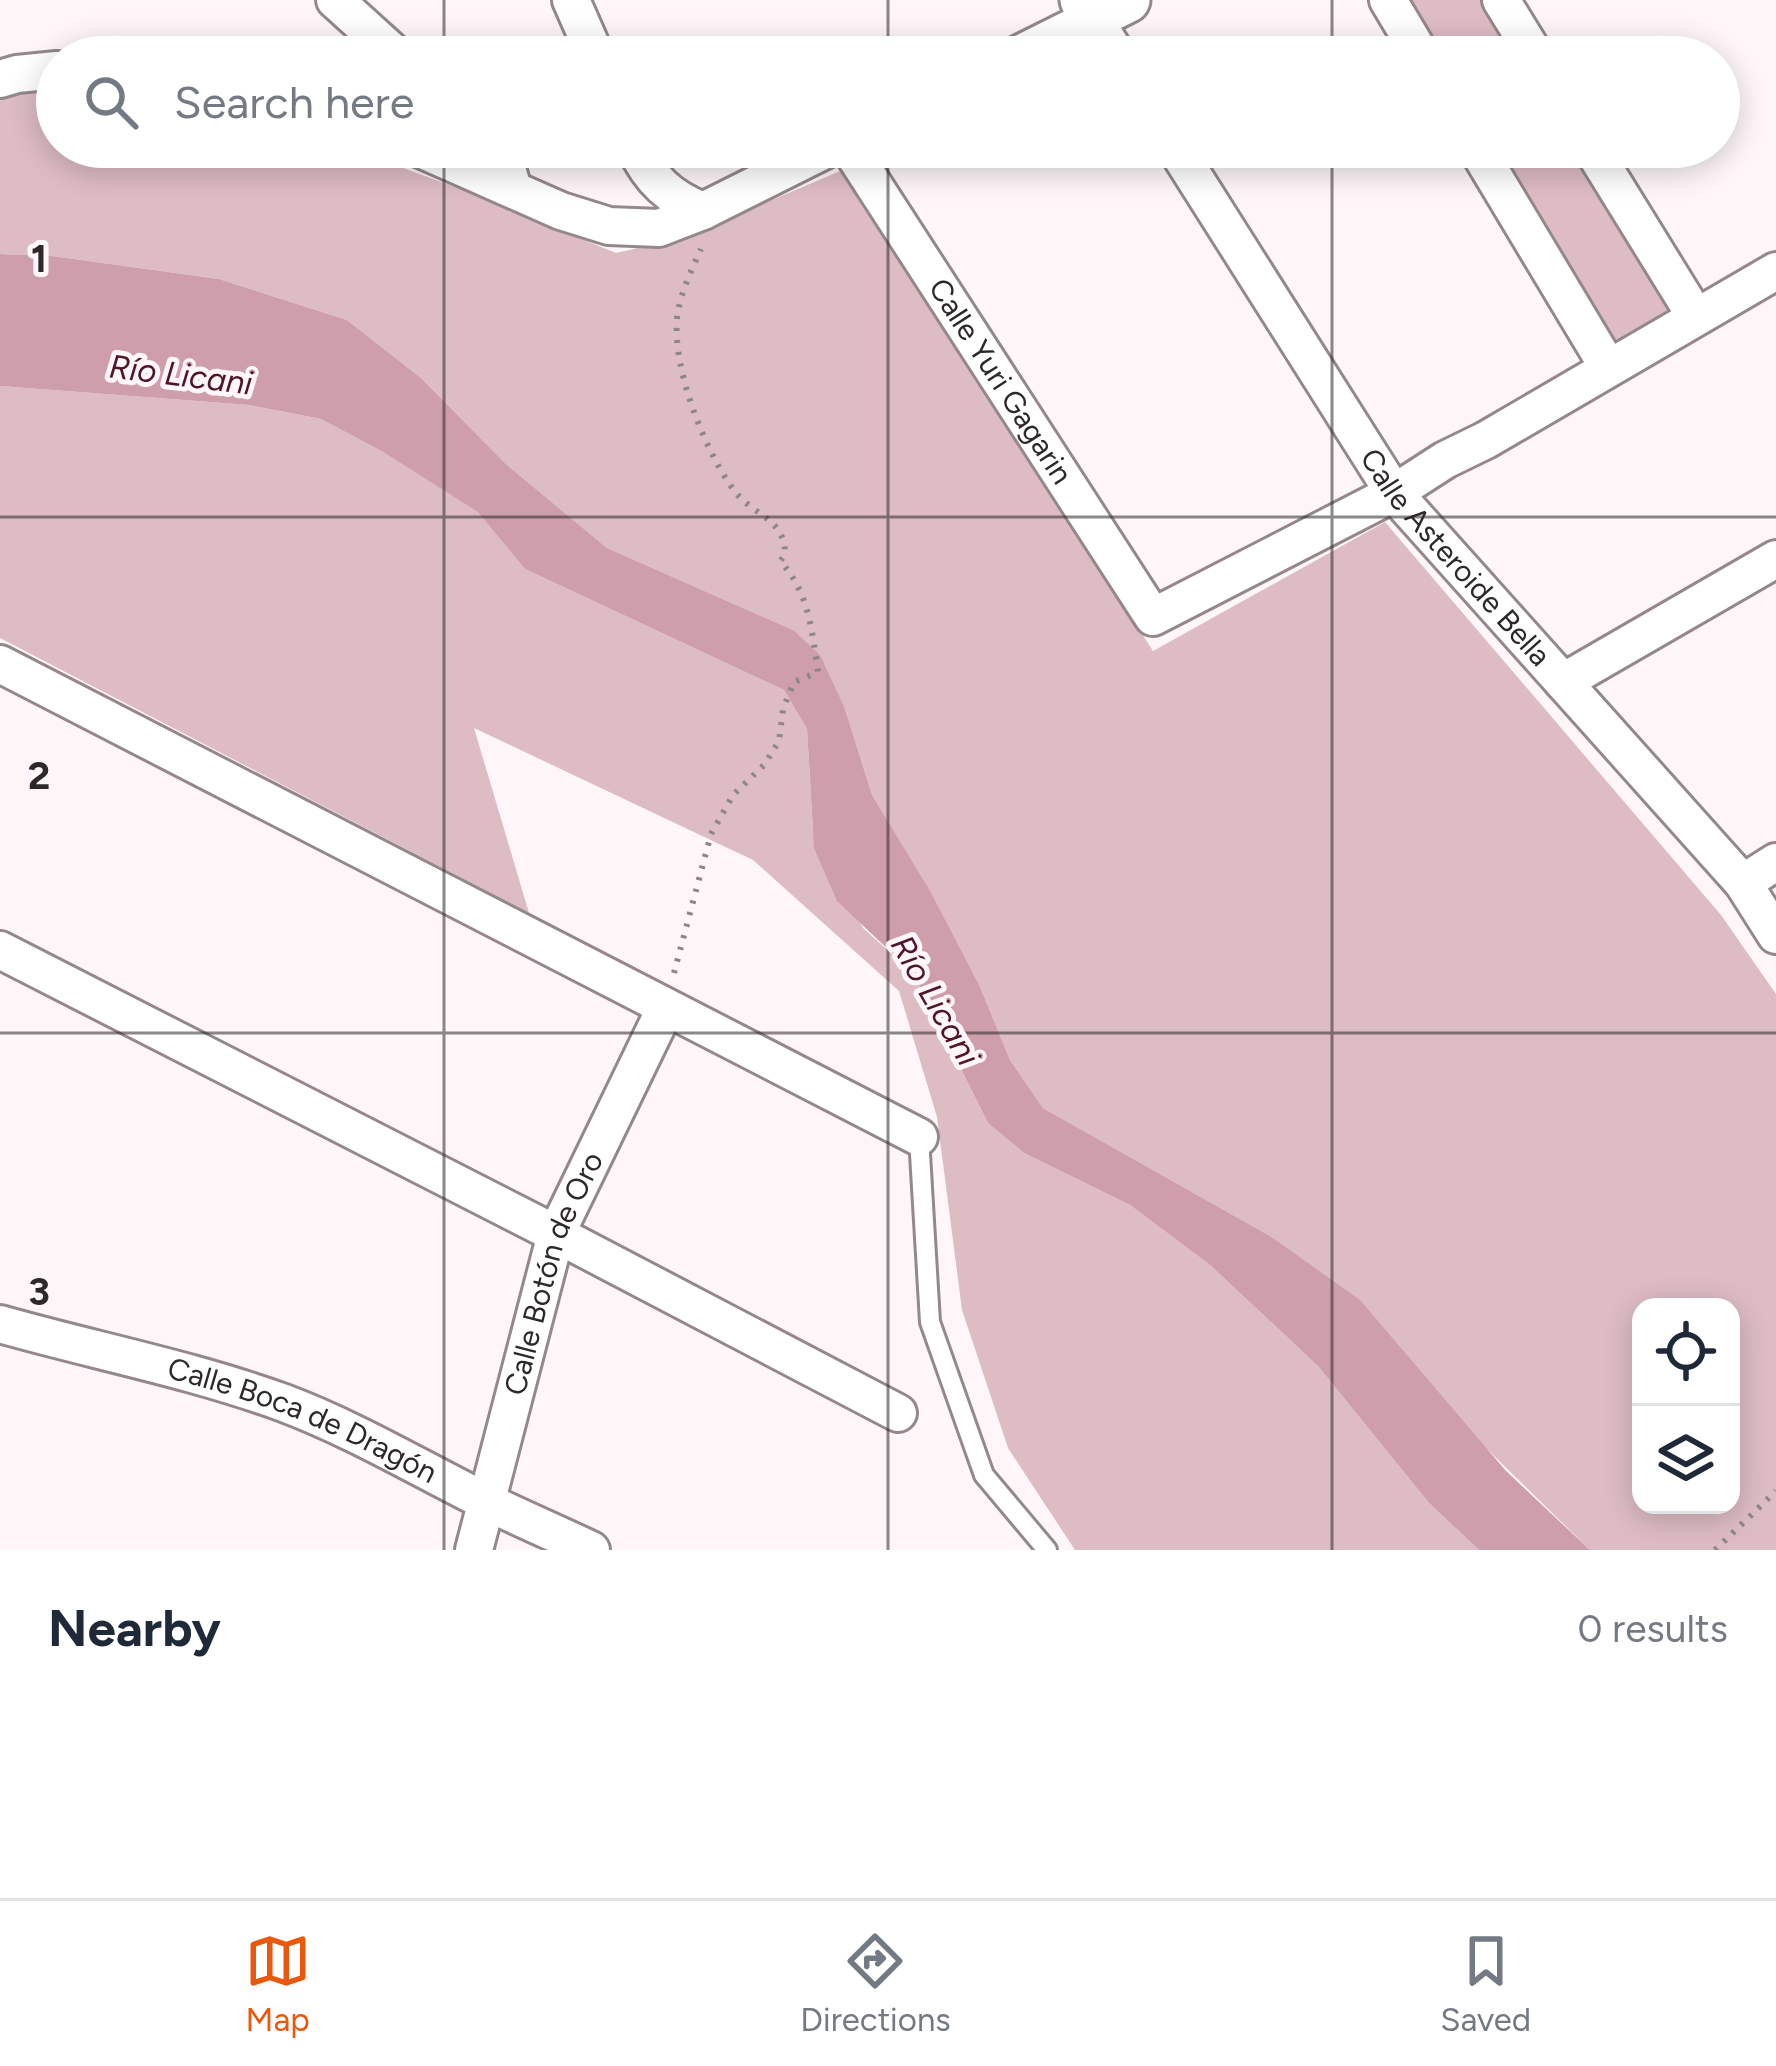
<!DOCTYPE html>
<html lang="en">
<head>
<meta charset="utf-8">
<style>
	:root { --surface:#fff; --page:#f2f2f3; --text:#1f2937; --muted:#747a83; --line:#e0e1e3; --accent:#ea580c }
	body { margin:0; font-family:Figtree,sans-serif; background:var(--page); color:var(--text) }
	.controls { position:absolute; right:36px; bottom:36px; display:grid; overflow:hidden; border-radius:24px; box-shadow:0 6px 30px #0003 }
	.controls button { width:108px; height:108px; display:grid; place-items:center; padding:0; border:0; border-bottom:3px solid var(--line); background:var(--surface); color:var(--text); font:60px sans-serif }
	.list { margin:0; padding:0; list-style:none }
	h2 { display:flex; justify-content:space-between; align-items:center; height:156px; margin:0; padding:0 48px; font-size:51px }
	h2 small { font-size:39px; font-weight:400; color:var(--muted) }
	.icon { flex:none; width:66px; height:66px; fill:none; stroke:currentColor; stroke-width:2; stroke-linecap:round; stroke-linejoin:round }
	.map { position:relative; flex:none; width:1776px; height:1550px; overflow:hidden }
	.search { position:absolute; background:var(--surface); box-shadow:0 6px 30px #0003; left:36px; right:36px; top:36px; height:132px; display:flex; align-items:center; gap:30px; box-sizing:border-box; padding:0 42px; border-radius:66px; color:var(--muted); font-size:45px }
	.sheet { height:348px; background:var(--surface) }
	nav { display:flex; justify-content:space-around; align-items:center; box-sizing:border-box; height:168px; border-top:3px solid var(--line); background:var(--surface); font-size:33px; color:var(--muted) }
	nav a { display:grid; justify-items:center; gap:6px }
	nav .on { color:var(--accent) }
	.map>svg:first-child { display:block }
</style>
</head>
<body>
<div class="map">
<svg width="1776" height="1550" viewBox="0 0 1776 1550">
	<rect width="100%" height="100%" fill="#fef6f8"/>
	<!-- green -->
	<g fill="#debcc4" fill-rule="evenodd">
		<polygon points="1404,0 1483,0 1517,57 1435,57"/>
		<path d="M49,77L57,79V147H346L455,187L616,253L685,237L845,169L1153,651L1385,522L1721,915L1776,994V1550H1590L1270,1236L1043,1108L1010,1060L981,989L958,950L928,887L872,795L845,709L793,630L607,548L506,464L421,378L347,320L219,279L52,256L0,254V97ZM1641,1307H1731V1505H1641Z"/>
		<polygon points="1493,147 1571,147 1669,309 1612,345"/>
		<polygon points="0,386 249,405 321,419 383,452 479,512 525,569 784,690 807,729 813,832 863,928 913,973 988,1123 1024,1153 1130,1205 1210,1265 1318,1366 1429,1503 1479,1550 1075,1550 1008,1448 962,1310 937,1117 899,991 753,860 474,728 529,913 0,638"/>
	</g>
	<!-- water -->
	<polygon fill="#ce9eaa" points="0,254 52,256 219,279 347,320 421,378 506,464 607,548 793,630 820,655 845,709 872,795 928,887 981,989 1010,1060 1043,1108 1270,1236 1360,1300 1506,1471 1590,1550 1479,1550 1429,1503 1318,1366 1210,1265 1130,1205 1024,1153 988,1123 913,973 837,901 814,848 807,729 784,690 525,569 478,512 383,452 321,419 249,405 0,386"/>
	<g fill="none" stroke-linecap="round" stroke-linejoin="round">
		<defs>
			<polyline id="service" points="919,1137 930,1322 984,1475 1047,1550"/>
			<g id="minor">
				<polyline points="335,0 398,57"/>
				<polyline points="571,0 596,57"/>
				<polyline points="1388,0 1422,57"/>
				<polyline points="1501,0 1536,57"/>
				<polyline points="1013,57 1093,17 1118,57"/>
				<polyline points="0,79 17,74 57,70"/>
				<polyline points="416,147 561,211 609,226 659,228 703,211 831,147"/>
				<polyline points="497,147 502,151 513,189"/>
				<path d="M635,147C650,180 670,198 703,211"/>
				<path id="s1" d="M849,147L1153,617L1394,493L1445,460L1486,440L1776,271"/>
				<path id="s2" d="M1175,147L1394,493L1743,883L1776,935"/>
				<polyline points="1476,147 1608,367"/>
				<polyline points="1591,147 1696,317"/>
				<polyline points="0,664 919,1137"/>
				<polyline points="1563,682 1776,559"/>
				<polyline points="1743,883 1776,862"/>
				<polyline points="0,950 556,1234 898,1413"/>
				<path id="s3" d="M0,1324C95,1351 191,1369 284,1403C353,1429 417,1467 483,1500C518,1517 555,1533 591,1550"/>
				<path id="s4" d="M474,1550L556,1234L665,1009"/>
			</g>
			<polyline id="tertiary" points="1083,0 1093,17 1127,0"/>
		</defs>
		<!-- service casing -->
		<use href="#service" stroke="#94888b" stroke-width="24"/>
		<!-- minor casing -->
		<use href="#minor" stroke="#94888b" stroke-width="42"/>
		<!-- tertiary casing -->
		<use href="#tertiary" stroke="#94888b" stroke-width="51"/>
		<!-- path -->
		<g stroke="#8d8688" stroke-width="6" stroke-dasharray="3 9" stroke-linecap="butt">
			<path d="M674,973L711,834L733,795L764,765L779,741L783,709L794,682L818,672C812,631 809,592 780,561L785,555C786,520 755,516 736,493C705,453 669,362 678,311C682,290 692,269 701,249"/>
			<polyline points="1715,1550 1776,1491"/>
		</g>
		<!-- service -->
		<use href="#service" stroke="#fff" stroke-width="18"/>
		<!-- minor -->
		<use href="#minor" stroke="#fff" stroke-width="36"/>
		<!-- tertiary -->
		<use href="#tertiary" stroke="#fff" stroke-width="45"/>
	</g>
	<!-- grid -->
	<path fill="none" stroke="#2d2829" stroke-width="3" stroke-opacity="0.55" d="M444,0V57M888,0V57M1332,0V57M444,147V1550M888,147V1550M1332,147V1550M0,517H1776M0,1033H1776"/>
	<g text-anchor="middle" stroke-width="10" stroke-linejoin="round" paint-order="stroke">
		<!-- street labels -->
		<g font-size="30" fill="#2d2829" stroke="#fef6f8">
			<text dy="10" stroke="none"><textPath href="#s1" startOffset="279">Calle Yuri Gagarin</textPath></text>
			<text dy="10" stroke="none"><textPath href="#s2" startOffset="498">Calle Asteroide Bella</textPath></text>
			<text dy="10" stroke="none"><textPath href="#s4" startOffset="288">Calle Botón de Oro</textPath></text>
			<text dy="10" stroke="none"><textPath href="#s3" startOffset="318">Calle Boca de Dragón</textPath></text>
		</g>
		<!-- water labels -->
		<g font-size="33" font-style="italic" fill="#50152a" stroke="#fef6f8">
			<text transform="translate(181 374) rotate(7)" y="12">Río Licani</text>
			<text transform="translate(936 1000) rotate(60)" y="12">Río Licani</text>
		</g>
	</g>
	<g font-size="39" text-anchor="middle" font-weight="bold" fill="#2d2829" stroke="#fef6f8" stroke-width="10" stroke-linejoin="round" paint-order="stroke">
		<text x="39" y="272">1</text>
		<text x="39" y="789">2</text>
		<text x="39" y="1305">3</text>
	</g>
</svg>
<div class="controls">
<button><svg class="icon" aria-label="locate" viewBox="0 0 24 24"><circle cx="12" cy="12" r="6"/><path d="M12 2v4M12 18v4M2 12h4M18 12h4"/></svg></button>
<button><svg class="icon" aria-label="layers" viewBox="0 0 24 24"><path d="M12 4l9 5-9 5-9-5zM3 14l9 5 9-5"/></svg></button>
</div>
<div class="search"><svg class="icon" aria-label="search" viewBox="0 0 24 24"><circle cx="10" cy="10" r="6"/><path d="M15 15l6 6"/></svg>Search here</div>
</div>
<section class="sheet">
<h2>Nearby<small>0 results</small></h2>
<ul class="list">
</ul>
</section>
<nav>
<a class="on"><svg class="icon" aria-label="map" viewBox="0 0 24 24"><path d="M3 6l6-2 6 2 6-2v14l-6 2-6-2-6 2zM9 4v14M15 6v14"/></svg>Map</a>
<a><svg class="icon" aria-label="directions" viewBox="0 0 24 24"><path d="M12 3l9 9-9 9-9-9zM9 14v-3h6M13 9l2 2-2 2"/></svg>Directions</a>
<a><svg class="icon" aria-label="saved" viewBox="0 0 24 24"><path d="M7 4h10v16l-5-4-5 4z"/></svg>Saved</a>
</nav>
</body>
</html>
